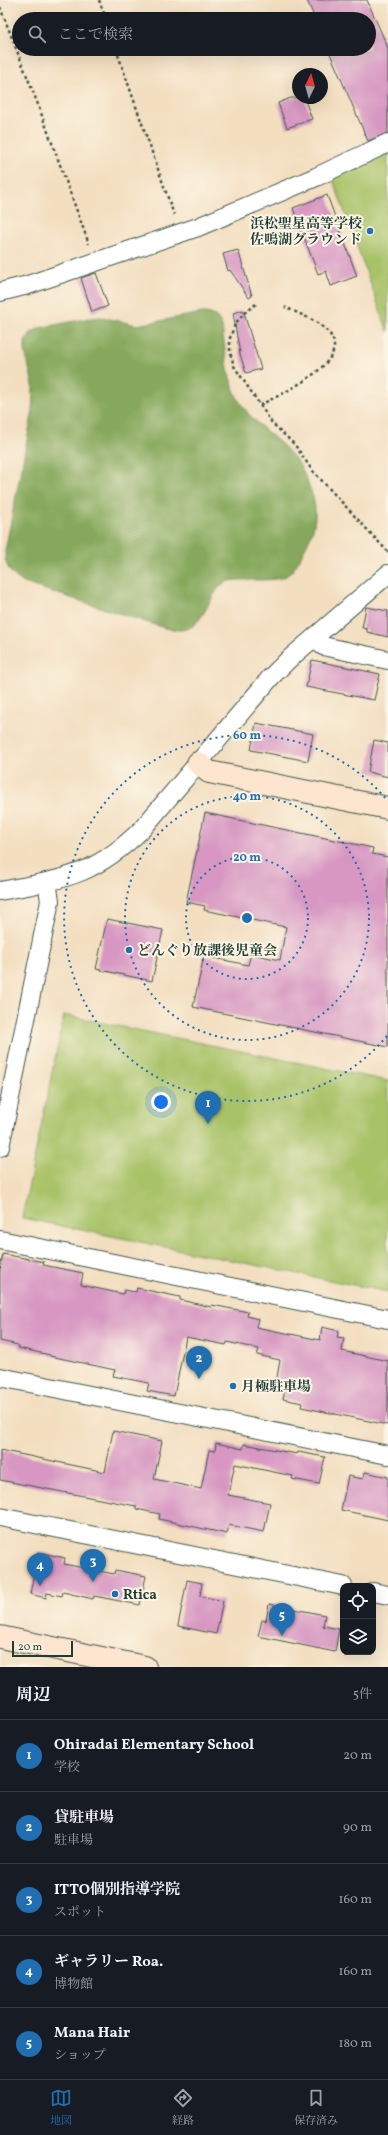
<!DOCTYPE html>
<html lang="ja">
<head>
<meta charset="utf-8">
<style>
	:root { --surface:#171b24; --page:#242831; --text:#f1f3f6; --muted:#9ea1a6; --line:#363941; --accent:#1f6fb2 }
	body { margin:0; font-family:Vollkorn,"Noto Serif JP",serif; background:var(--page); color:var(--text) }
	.controls { position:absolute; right:12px; bottom:12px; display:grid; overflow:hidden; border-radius:8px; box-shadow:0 4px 16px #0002 }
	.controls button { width:36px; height:36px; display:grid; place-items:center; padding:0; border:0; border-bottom:1px solid var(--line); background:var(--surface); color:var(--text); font:20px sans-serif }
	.compass { position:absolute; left:292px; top:68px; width:36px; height:36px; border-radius:50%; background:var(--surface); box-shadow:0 4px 16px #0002; rotate:5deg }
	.scale { position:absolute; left:12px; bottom:10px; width:61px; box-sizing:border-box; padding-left:4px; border:2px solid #1f3d34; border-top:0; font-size:11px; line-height:14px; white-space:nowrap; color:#1f3d34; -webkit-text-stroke:3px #fcf5e5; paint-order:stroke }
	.you { position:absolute; left:161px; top:1102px; width:14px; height:14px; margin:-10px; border:3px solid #fff; border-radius:50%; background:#1a73e8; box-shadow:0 0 0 6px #1a73e833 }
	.badge { display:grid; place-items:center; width:26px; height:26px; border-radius:50%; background:var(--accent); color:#fff; font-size:13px; font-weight:700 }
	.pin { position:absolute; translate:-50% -33px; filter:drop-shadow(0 1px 2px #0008) }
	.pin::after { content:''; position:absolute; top:21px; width:14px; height:12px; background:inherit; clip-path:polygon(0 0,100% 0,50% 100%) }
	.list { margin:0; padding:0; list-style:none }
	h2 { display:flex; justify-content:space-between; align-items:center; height:52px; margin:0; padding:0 16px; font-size:17px }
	h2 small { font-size:13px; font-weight:400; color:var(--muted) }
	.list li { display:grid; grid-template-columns:26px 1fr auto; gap:12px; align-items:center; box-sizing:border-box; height:72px; padding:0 16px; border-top:1px solid var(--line) }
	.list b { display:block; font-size:15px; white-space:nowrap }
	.list p { margin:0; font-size:13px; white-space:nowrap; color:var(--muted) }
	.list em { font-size:13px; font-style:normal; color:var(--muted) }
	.icon { flex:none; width:22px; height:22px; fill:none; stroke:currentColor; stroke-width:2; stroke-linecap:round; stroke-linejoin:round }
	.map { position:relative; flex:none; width:388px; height:1667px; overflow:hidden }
	.search { position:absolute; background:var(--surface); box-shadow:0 4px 16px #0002; left:12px; right:12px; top:12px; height:44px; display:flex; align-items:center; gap:10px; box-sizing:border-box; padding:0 14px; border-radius:22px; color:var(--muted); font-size:15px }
	.sheet { height:412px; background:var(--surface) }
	nav { display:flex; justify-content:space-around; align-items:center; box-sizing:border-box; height:56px; border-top:1px solid var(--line); background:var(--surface); font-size:11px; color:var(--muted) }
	nav a { display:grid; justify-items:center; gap:2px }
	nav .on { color:var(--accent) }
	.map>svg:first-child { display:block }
</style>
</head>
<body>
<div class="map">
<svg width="388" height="1667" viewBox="0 0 388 1667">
	<rect width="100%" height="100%" fill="#fcf5e5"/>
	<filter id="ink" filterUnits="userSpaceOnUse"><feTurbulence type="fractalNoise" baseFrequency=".025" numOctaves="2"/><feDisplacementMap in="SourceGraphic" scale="8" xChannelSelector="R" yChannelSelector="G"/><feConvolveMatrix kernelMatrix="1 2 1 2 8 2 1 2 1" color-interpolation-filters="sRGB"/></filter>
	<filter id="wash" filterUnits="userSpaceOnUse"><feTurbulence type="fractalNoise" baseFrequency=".012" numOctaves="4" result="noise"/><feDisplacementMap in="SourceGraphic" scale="16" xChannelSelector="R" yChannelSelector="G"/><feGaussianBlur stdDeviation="0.9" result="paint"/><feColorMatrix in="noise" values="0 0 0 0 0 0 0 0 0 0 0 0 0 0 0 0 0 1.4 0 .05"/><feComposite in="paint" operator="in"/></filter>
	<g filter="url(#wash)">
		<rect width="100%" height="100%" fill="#f3dec0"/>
		<!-- green -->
		<g fill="#a8c268" stroke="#64804e">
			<polygon points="388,150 388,332 332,177"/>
			<polygon points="64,1015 388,1081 388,1292 22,1218"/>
		</g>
		<!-- forest -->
		<path fill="#86a85c" stroke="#527248" d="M202,313C213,313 218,316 222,326C225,349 227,376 237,397C250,423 280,438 297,461C303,470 307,481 311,491C318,511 316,527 306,546C301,555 296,570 286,576C273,583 245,578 229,581C208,586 208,629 180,630C175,630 170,629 165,628L24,583C10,574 5,567 5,551L32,415L33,385L25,351V341L31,333L39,328L90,318L101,317L137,325Z"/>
		<g id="blocks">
			<!-- building -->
			<g fill="#d797c2">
				<polygon points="307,0 367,0 388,48 388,133 368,141 328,49 369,49 369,19 315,19"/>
				<polygon points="291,98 304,98 312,119 287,128 278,103"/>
				<polygon points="327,195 357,276 331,286 326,271 318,274 293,208"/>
				<polygon points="238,250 252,296 249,298 230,270 228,271 223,254"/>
				<polygon points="96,273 108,306 92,312 81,278"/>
				<polygon points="243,310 261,369 246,373 240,354 233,313"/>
				<polygon points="366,607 388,611 388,637 367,632 367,629 362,628"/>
				<polygon points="312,660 380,674 374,700 306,687"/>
				<polygon points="256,723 313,734 308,761 251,750"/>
				<polygon points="374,740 388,743 388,777 368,772"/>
				<polygon points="205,813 373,848 372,854 388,857 388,1047 193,1007 204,956 248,965 251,954 280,960 286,927 204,910 205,906 186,902"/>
				<polygon points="107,919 163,930 152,981 96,969"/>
				<polygon points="3,1254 44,1262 43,1265 83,1273 81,1285 123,1294 124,1290 136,1292 137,1288 180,1297 180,1300 211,1307 212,1305 248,1312 247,1316 258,1319 256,1327 320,1340 322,1327 339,1331 337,1337 344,1338 342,1351 388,1361 388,1425 301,1407 302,1403 283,1399 286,1385 276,1383 280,1360 257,1355 259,1349 227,1342 226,1345 186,1337 174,1396 147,1391 149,1383 113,1376 115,1370 50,1356 50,1355 18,1348 18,1345 0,1341 0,1270"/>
				<polygon points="113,1431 162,1441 154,1479 201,1489 209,1450 215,1451 216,1443 243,1449 244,1444 297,1454 298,1452 325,1457 319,1484 292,1479 293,1476 235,1464 228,1495 270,1503 264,1532 229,1525 227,1534 159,1519 160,1514 136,1509 136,1506 0,1480 0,1450 105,1472"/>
				<polygon points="365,1472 388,1477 388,1520 341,1510 348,1476 363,1479"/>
				<polygon points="38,1552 65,1558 64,1564 114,1574 115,1570 146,1576 140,1605 94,1596 93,1599 63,1592 62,1596 47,1593 46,1598 30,1594"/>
				<polygon points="187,1580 202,1583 200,1596 223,1601 216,1634 178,1626"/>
				<polygon points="269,1604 325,1615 323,1626 339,1629 335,1652 258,1636 262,1620 266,1621"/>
			</g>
		</g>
	</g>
	<g filter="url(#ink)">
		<use href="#blocks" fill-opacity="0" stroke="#3f5549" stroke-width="1"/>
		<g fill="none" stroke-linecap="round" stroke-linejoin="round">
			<defs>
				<g id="street">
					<polyline points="0,292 28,285 198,227 316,177 388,143"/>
					<polyline points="315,637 323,646 388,660"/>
					<path d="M0,891C64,879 95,876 143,828L271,677L288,660L388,574"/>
					<polyline points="0,1147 50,901 47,882"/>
					<polyline points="0,1240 388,1319"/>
					<polyline points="0,1377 388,1455"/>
					<polyline points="0,1517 343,1586"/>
					<polyline points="373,1592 388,1595"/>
				</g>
				<g id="secondary">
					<polyline points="198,763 209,772 388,808"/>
					<polyline points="0,1637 145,1667"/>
				</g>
			</defs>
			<!-- street casing -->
			<use href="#street" stroke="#3f5549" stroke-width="20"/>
			<!-- secondary casing -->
			<use href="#secondary" stroke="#3f5549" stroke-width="24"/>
			<!-- path -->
			<g stroke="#3f5549" stroke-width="2.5" stroke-dasharray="3 3" stroke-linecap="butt">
				<polyline points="99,0 106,19"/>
				<polyline points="0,7 37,102 89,244"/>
				<polyline points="116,49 174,215"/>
				<polyline points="256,304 244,313 235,324 230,338 230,352 234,366 272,423 295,445 312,470 388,552"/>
				<path d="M260,405C279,395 356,361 328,332C317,320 299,314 285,307"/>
			</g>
			<!-- street -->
			<use href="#street" stroke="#fff" stroke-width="18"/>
			<!-- secondary -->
			<use href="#secondary" stroke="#fde5d0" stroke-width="22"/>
		</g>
	</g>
	<!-- distance rings -->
	<g fill="none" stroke="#1f6fb2" stroke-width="2" stroke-dasharray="2 4">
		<circle cx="247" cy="918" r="61"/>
		<circle cx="247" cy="918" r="122"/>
		<path d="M387 1036A183 183 0 1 1 387 800"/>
	</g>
	<!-- markers -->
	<g fill="#1f6fb2" stroke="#fcf5e5" stroke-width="1.5">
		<circle cx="370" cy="231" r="4"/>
		<circle cx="129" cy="950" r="4"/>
		<circle cx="233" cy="1386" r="4"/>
		<circle cx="115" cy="1594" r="4"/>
	</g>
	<g text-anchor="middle" stroke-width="4" stroke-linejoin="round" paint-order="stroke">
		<!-- poi labels -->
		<g font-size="14" font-weight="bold" fill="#1f3d34" stroke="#fcf5e5" text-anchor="start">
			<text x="362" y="228" text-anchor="end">浜松聖星高等学校<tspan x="362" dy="16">佐鳴湖グラウンド</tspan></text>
			<text x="137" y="955">どんぐり放課後児童会</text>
			<text x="241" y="1391">月極駐車場</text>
			<text x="123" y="1599">Rtica</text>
		</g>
	</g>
	<circle cx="247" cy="918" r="6" fill="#1f6fb2" stroke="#fcf5e5" stroke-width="2"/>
	<g font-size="12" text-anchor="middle" font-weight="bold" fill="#1f6fb2" stroke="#fcf5e5" stroke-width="4" stroke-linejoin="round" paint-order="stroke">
		<text x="247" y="739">60 m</text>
		<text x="247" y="800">40 m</text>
		<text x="247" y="861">20 m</text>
	</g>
</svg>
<div class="controls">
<button><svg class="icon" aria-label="locate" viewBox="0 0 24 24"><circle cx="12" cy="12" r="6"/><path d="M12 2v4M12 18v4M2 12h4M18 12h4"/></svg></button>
<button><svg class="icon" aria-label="layers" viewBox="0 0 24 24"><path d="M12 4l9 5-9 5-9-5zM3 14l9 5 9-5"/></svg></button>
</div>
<svg class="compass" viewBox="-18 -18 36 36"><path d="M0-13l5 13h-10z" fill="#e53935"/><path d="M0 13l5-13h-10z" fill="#9ea1a6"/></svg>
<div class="scale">20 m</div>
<div class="you"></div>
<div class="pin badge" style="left:208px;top:1124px">1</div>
<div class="pin badge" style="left:199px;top:1379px">2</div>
<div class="pin badge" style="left:93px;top:1582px">3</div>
<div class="pin badge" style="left:40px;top:1586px">4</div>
<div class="pin badge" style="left:282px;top:1636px">5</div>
<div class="search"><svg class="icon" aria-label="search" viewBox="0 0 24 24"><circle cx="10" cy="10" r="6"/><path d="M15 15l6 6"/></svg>ここで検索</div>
</div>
<section class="sheet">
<h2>周辺<small>5件</small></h2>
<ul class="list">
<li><span class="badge">1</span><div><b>Ohiradai Elementary School</b><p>学校</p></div><em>20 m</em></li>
<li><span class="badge">2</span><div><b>貸駐車場</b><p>駐車場</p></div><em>90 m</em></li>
<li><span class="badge">3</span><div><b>ITTO個別指導学院</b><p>スポット</p></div><em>160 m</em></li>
<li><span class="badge">4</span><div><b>ギャラリー Roa.</b><p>博物館</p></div><em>160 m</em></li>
<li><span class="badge">5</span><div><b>Mana Hair</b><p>ショップ</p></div><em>180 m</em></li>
</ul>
</section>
<nav>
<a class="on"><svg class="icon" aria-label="map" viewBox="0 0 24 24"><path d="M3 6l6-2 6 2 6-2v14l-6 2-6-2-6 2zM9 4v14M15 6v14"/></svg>地図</a>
<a><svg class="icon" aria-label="directions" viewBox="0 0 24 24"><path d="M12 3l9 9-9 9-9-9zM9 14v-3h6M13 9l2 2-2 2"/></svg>経路</a>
<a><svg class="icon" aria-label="saved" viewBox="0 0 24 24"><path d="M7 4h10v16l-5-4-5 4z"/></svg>保存済み</a>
</nav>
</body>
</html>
